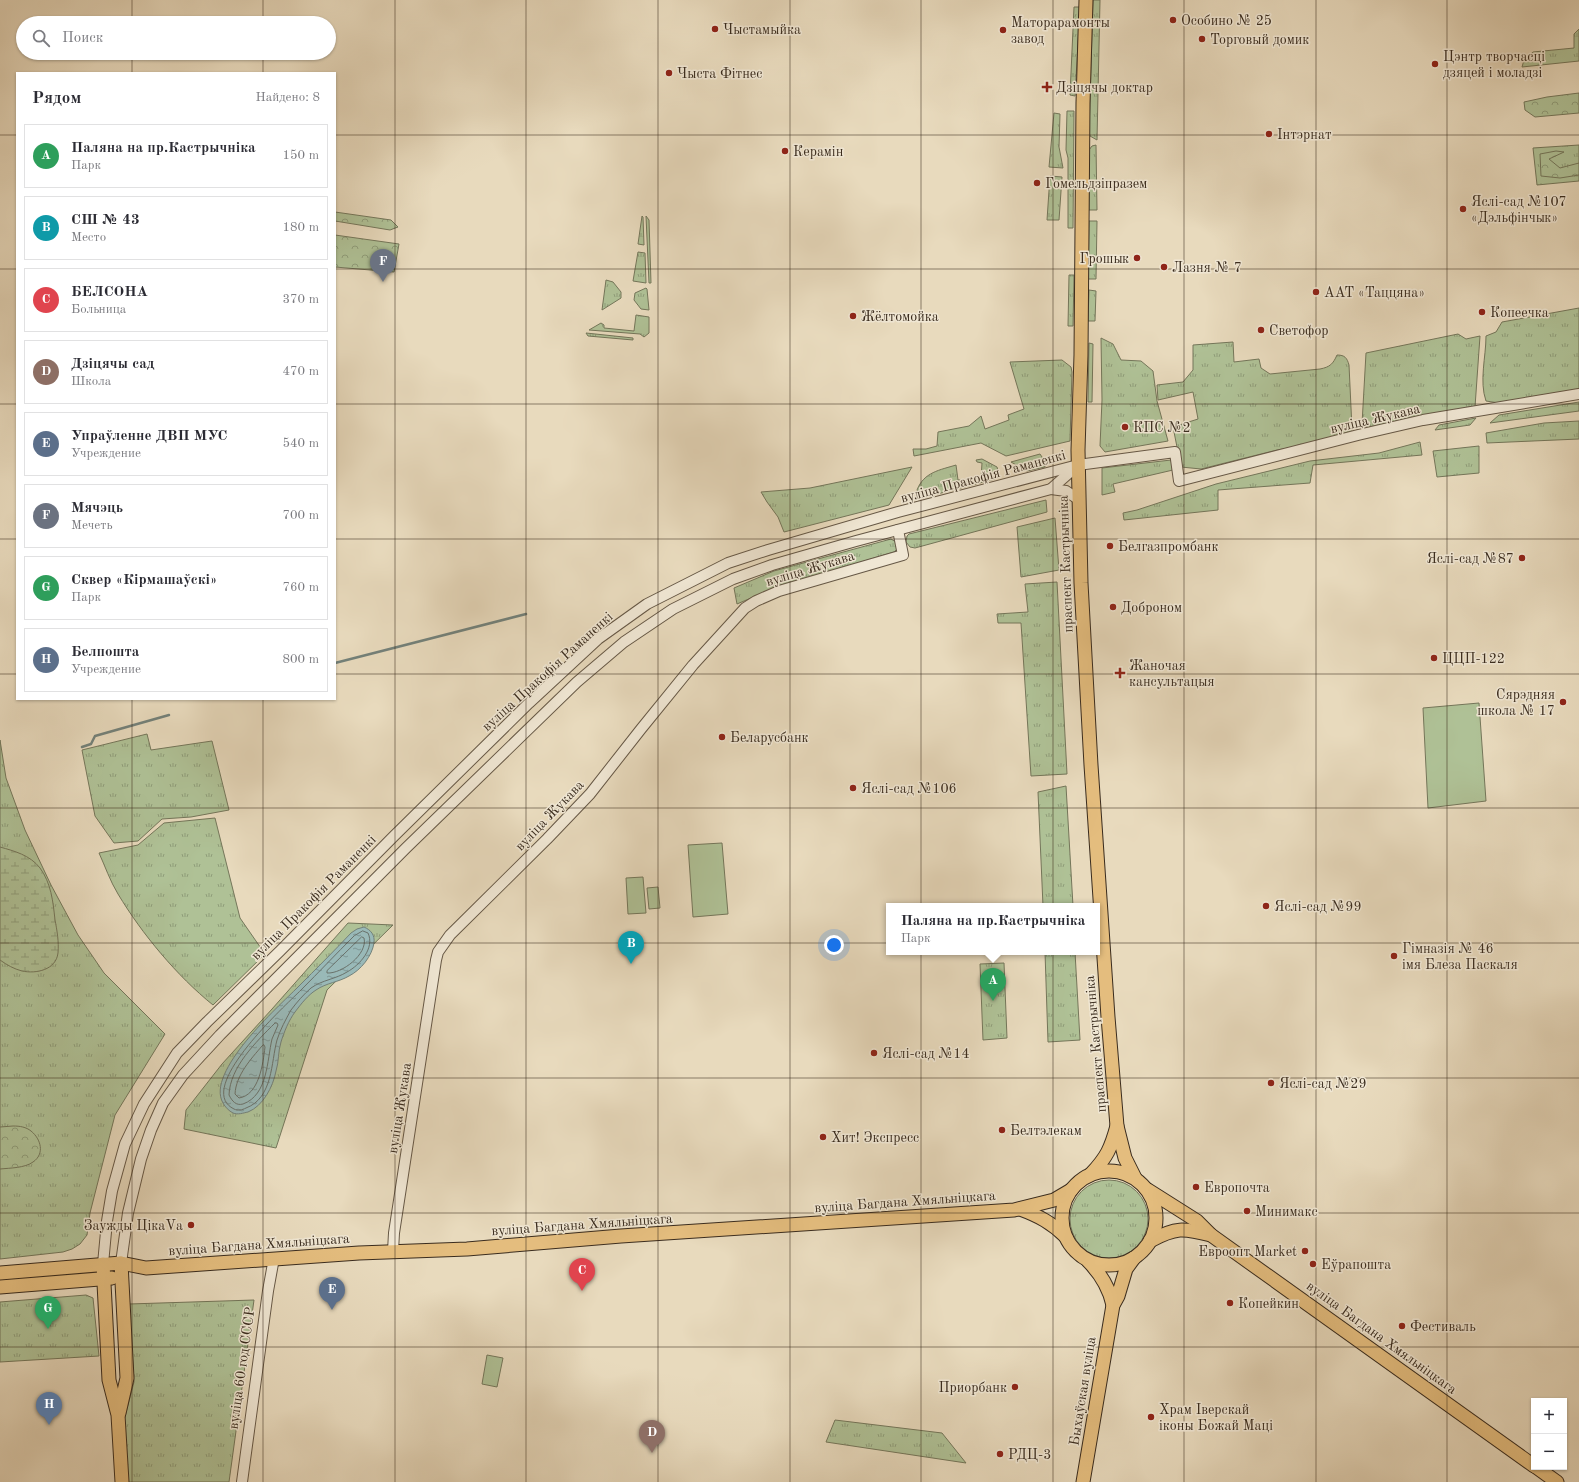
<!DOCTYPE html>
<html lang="ru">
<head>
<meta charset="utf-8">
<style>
	:root { --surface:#fff; --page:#f7f7f7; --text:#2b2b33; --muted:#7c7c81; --line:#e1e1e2; --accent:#2563eb }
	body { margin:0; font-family:"Old Standard TT",serif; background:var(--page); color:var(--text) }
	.controls { position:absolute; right:12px; bottom:12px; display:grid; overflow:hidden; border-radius:0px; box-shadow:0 1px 3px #0004 }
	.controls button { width:36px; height:36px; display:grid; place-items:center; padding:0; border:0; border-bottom:1px solid var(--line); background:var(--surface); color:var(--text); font:20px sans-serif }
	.you { position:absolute; left:834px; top:945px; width:14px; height:14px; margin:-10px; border:3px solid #fff; border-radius:50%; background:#1a73e8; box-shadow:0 0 0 6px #1a73e833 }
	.badge { display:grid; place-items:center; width:26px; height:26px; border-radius:50%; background:var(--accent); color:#fff; font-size:13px; font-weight:700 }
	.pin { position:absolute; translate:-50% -33px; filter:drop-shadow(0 1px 2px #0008) }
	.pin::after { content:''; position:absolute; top:21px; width:14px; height:12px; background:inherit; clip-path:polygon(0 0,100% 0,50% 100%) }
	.popup { position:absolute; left:886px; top:903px; width:214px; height:52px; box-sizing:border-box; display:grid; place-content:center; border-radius:0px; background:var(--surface); filter:drop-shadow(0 1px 3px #0005); font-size:13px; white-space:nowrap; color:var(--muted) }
	.popup b { font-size:15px; color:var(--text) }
	.popup::after { content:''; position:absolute; left:50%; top:100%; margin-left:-8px; border:8px solid transparent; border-top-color:var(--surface) }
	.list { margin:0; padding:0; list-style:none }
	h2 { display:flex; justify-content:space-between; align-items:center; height:52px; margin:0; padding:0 16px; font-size:17px }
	h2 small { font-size:13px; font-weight:400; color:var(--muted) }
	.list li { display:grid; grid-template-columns:26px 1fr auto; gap:12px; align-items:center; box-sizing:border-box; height:64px; margin:0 8px 8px; padding:0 8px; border:1px solid var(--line); border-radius:0px }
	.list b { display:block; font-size:15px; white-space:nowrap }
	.list p { margin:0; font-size:13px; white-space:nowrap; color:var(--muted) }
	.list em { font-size:13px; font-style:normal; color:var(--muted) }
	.icon { flex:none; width:22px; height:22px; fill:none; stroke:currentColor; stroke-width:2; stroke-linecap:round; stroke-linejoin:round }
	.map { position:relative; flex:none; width:1579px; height:1482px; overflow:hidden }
	.search { position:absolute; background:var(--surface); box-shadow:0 1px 3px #0004; left:16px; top:16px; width:320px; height:44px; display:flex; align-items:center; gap:10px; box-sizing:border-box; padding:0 14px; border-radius:22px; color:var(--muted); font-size:15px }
	.panel { position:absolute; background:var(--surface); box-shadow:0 1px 3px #0004; left:16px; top:72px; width:320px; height:628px; border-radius:0px }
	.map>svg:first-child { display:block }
</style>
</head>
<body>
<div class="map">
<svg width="1579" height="1482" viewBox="0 0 1579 1482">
	<defs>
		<pattern id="grass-tufts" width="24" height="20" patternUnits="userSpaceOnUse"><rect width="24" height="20" fill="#afc196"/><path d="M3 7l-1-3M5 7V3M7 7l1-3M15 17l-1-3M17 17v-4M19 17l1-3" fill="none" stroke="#8f9d7a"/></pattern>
		<pattern id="forest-crowns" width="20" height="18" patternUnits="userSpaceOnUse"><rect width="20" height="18" fill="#afc196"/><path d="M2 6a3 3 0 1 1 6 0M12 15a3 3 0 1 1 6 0" fill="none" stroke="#8f9d7a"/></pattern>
		<pattern id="wetland-marsh" width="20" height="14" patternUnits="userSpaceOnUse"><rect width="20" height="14" fill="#afc196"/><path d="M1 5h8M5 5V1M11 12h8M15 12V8" fill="none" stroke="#8f9d7a"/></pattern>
		<pattern id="water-ripples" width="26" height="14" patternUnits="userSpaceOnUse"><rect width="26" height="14" fill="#99b9b8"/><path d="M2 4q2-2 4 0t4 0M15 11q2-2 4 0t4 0" fill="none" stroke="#7e9795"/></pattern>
	</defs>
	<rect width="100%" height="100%" fill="#e8dabd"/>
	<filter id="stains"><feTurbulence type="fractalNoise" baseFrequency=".005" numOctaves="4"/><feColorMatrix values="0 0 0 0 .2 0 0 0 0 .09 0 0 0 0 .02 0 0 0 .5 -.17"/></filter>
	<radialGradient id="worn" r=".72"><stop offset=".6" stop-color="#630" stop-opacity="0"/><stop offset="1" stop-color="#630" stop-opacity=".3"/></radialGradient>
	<!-- grass -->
	<g fill="url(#grass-tufts)" stroke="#74765a">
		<polygon points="1093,0 1100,0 1097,140 1090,136 1089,132"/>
		<polygon points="1074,7 1080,7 1075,96 1070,95"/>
		<polygon points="1579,29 1579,61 1522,67 1524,60 1533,52 1574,48 1574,34"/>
		<polygon points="1067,111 1074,111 1073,228 1068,228 1068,158 1066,150"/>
		<polygon points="1054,113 1060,114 1059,147 1063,168 1049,167"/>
		<polygon points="1096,145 1097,210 1089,210 1089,150 1092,146"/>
		<polygon points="1579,145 1579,181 1537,185 1533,148"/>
		<polygon points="1050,176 1062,177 1059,220 1047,220"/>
		<polygon points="642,216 643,217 644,245 638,244"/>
		<polygon points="646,216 649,220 651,283 649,283"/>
		<polygon points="1089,221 1097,221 1096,279 1088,279"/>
		<polygon points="638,252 645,253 646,283 633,281"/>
		<polygon points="1069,275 1074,275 1073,326 1068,326"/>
		<polygon points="606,280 613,282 621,292 621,298 602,310"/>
		<polygon points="646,288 647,289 649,310 641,309 634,300 635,293"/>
		<polygon points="1089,290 1096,291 1095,321 1088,321"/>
		<path d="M1579,308V389L1499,403L1486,401C1479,381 1486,357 1486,336L1496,332L1502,322Z"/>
		<polygon points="636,315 649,317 649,333 644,337 640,334 589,330 601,323 604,325 604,328 634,331"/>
		<polygon points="586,333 633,338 633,340 588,336"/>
		<polygon points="1458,334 1466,339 1480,336 1475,407 1370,428 1362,424 1366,353"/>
		<polygon points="1101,338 1113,344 1121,360 1141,361 1153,371 1157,401 1168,441 1105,452 1100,446 1102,400"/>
		<path d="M1233,342L1234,362L1259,359L1261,368L1270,374L1320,369C1330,367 1333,364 1337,355C1345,355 1347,358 1349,365L1352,429L1347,437L1277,450L1201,469L1181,467L1173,427L1198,419L1193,392L1158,400L1157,385L1183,382L1193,370V345Z"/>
		<polygon points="1089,343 1093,344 1092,402 1088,402"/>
		<polygon points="1062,360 1071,367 1072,372 1070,441 1006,456 981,443 914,456 913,449 926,449 937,446 938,432 969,426 981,416 985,429 1009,420 1008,415 1024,409 1010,362"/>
		<polygon points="1579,402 1579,411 1490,423 1499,415"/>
		<polygon points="1476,418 1470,425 1435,430 1439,425"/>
		<polygon points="1579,421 1579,439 1487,443 1486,433 1544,423"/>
		<polygon points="1420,442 1422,455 1313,465 1310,483 1218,490 1218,510 1124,520 1123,513 1137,510 1216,484 1310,461 1379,453"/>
		<polygon points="1479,446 1479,473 1437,477 1433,451"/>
		<polygon points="1040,454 1044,460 1045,467 1027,471 1011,462"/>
		<path d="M982,459L997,467L999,474L995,479L922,498L917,490C924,472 940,470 956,465L958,480L981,478L982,463L977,462L976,460Z"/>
		<polygon points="1171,460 1173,470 1113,484 1115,492 1102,495 1102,468"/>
		<polygon points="912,467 889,505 784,532 778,517 767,502 761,492 810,488"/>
		<polygon points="1046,500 1047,512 915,548 910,547 906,542 907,536 909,534"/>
		<polygon points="1055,518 1059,570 1021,577 1017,527"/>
		<polygon points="891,539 896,542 897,549 894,552 772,589 737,604 734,588 774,571"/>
		<polygon points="1057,582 1067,774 1031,776 1021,623 998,623 997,614 1028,612 1025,584"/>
		<polygon points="147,734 151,750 212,741 229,810 191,817 162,819 138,841 114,843 95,816 82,750"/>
		<polygon points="0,740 6,778 25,830 51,885 78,935 104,973 165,1034 115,1115 90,1213 87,1235 80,1244 72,1249 63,1252 0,1259"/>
		<polygon points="1066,786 1073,906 1043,906 1038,792"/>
		<path d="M215,818L240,918L265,954L213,1005C177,976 142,934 118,894C110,881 105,866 99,853L138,845L164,823Z"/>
		<polygon points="348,923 393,925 327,990 276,1148 184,1129 186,1110 222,1064 272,1009"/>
		<polygon points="1045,952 1075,952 1080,1040 1048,1042"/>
		<polygon points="1004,963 1007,1038 983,1040 980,964"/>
		<circle cx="1109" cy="1219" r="39"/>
		<polygon points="86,1295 93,1298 99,1356 0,1362 0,1302"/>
		<polygon points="254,1300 229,1482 127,1482 123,1424 134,1382 129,1304"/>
		<polygon points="835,1420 942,1433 966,1463 826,1442"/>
	</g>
	<!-- forest -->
	<g fill="url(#forest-crowns)" stroke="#74765a">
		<polygon points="1579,93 1579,113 1535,117 1525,110 1524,102 1547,97"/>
		<polygon points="1556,151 1564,152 1549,159 1560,168 1579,163 1579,175 1560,178 1541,176 1540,154"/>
		<polygon points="335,212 391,220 398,227 390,230 335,221"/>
		<polygon points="335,235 399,244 394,272 335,267"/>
		<path d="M13,1126C20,1126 26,1127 31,1131C41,1139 45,1154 33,1162C25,1168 10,1168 0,1169V1127Z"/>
	</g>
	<!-- wetland -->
	<path fill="url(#wetland-marsh)" stroke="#74765a" d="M0,847C14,851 30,855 40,868C51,883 53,901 55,920C57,930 59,942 58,953C56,970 36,974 22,971C14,969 7,965 0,960Z"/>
	<!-- pitch -->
	<g fill="#afc196" stroke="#74765a">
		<polygon points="1479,703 1486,801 1428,808 1423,708"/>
		<polygon points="722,843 728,914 693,917 688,845"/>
		<polygon points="643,877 646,913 628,914 626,878"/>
		<polygon points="658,887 660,908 649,909 647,888"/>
		<polygon points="487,1355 503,1358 497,1387 482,1384"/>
	</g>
	<!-- water -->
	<path fill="url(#water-ripples)" stroke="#73817a" d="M364,927C371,930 375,935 374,943C372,956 361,970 349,976C339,982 326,983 316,990C308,995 301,1004 295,1012C289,1020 284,1032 281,1042C278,1051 279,1062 276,1071C273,1087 263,1106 248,1112C243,1113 238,1115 233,1113C229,1111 225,1107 223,1103C205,1072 278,1007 298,987C316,969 334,951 351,933L357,929Z"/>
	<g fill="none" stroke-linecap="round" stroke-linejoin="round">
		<!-- shore -->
		<g stroke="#6a726b" stroke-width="1">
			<path d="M363,931L368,933C375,948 360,965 347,972C336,979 322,980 311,988C304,994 297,1002 291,1010C286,1019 280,1030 277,1040C271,1062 273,1098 246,1108C242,1110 238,1111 234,1109C193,1089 286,1005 301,990C319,972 336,954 354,936Z"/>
			<path d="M362,937L364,938C368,954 342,974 327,973V971Z"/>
			<path d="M275,1023H277L278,1025C276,1030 274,1034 272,1039C267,1060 268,1095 243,1104C236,1106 232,1101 229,1095C230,1067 256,1042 275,1023Z"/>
			<path d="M264,1045L265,1047C263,1064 259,1095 239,1098L235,1094C236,1075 251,1059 262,1046Z"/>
		</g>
		<!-- stream -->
		<g stroke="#73817a" stroke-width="2.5">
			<polyline points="335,663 526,614"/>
			<polyline points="82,747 91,744 95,736 169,715"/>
		</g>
		<defs>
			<g id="minor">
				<polyline points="1051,489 1066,491 1078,499"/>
				<polyline points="393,1251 394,1233 436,960 438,952 450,935 547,839 590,794 641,729 693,665 745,608 756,601 779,591 903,555 898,530"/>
				<polyline points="121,1263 128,1213 141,1159 151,1130 163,1103 183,1075 220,1035 406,848 577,682 624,642 673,609 733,579 772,565 856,541 1051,489 1077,466"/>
				<polyline points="103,1264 107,1221 112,1191 125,1144 144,1104 177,1053 207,1022 280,951 394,836 529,703 598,639 647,604 728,563 768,550 898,512 1078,465 1175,452 1179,481 1358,435 1423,420 1579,394"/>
				<polyline points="242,1482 268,1291 274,1258"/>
			</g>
			<g id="major">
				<polyline points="1086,0 1083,103 1081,355 1078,450 1081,583 1091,765 1108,1017 1117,1126 1125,1158 1135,1178"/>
				<circle cx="1109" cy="1218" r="47"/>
				<path d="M1091,1174C1107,1157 1111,1148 1117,1126"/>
				<polyline points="1148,1190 1197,1221 1211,1235 1534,1466"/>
				<path d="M1020,1209C1039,1216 1052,1223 1066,1237"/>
				<path d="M1150,1241C1176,1227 1183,1228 1211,1235"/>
				<path d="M1088,1261C1101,1274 1109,1287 1113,1305"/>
				<polyline points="103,1264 109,1380 118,1415 122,1482"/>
				<polyline points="0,1273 121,1263 146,1268 359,1253 467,1249 621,1236 1014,1210 1054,1200 1071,1190"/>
				<polyline points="0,1287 112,1278"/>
				<polyline points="119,1413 127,1378 121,1263"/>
				<polyline points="1536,1467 1557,1482"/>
				<polyline points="1083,1482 1113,1305 1118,1296 1126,1269 1134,1258"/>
			</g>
		</defs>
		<!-- minor casing -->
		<use href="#minor" stroke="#665846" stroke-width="12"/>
		<!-- major casing -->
		<use href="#major" stroke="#3a2c1e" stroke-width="15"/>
		<!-- minor -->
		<use href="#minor" stroke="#f0e7d4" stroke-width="10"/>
		<!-- major -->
		<use href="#major" stroke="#e4bd7e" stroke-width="13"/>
	</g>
	<!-- grid -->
	<path fill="none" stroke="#3a2c1e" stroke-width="1" stroke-opacity="0.55" d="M132,0V23M263,0V23M395,0V1482M526,0V1482M658,0V1482M790,0V1482M921,0V1482M1053,0V1482M1184,0V1482M1316,0V1482M1447,0V1482M132,53V73M263,53V73M0,135H17M335,135H1579M0,269H17M335,269H1579M0,404H17M335,404H1579M0,539H17M335,539H1579M0,674H17M335,674H1579M132,699V1482M263,699V1482M0,808H1579M0,943H1579M0,1078H1579M0,1213H1579M0,1347H1579"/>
	<!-- markers -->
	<g fill="#8f2418" stroke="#f0e7d4" stroke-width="1.5">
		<circle cx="1173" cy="20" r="4"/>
		<circle cx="715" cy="29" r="4"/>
		<circle cx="1003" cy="30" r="4"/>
		<circle cx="1202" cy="39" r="4"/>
		<circle cx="1435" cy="64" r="4"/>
		<circle cx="669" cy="73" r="4"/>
		<path d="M1045 81h4v4h4v4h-4v4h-4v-4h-4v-4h4z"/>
		<circle cx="1269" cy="134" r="4"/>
		<circle cx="785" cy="151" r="4"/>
		<circle cx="1037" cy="183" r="4"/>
		<circle cx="1463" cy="209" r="4"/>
		<circle cx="1137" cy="258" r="4"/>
		<circle cx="1164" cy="267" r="4"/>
		<circle cx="1316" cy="292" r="4"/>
		<circle cx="1482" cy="312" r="4"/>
		<circle cx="853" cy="316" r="4"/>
		<circle cx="1261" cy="330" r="4"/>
		<circle cx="1125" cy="427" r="4"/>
		<circle cx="1110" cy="546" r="4"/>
		<circle cx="1522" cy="558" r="4"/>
		<circle cx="1113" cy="607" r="4"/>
		<circle cx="1434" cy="658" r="4"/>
		<path d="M1118 667h4v4h4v4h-4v4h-4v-4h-4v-4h4z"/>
		<circle cx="1563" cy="702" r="4"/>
		<circle cx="722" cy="737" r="4"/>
		<circle cx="853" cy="788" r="4"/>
		<circle cx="1266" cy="906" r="4"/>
		<circle cx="1394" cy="956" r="4"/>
		<circle cx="874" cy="1053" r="4"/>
		<circle cx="1271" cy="1083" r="4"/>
		<circle cx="1002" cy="1130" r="4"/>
		<circle cx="823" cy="1137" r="4"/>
		<circle cx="1196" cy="1187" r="4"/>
		<circle cx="1247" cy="1211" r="4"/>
		<circle cx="191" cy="1225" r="4"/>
		<circle cx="1305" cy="1251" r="4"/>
		<circle cx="1313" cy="1264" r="4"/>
		<circle cx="1230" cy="1303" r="4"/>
		<circle cx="1402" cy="1326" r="4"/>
		<circle cx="1015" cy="1387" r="4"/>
		<circle cx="1151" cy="1417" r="4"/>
		<circle cx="1000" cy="1454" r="4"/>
	</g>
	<g text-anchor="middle" stroke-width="3" stroke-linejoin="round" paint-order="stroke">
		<!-- poi labels -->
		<g font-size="14" fill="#3a2c1e" stroke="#f0e7d4" text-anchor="start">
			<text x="1181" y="25">Особино № 25</text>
			<text x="1011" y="27">Маторарамонты<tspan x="1011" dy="16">завод</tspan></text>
			<text x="723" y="34">Чыстамыйка</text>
			<text x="1210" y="44">Торговый домик</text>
			<text x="1443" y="61">Цэнтр творчасці<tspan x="1443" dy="16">дзяцей і моладзі</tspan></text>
			<text x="677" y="78">Чыста Фітнес</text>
			<text x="1056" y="92">Дзіцячы доктар</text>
			<text x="1277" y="139">Інтэрнат</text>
			<text x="793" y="156">Керамін</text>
			<text x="1045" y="188">Гомельдзіпразем</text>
			<text x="1471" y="206">Яслі-сад №107<tspan x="1471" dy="16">«Дэльфінчык»</tspan></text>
			<text x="1129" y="263" text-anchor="end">Грошык</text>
			<text x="1172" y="272">Лазня № 7</text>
			<text x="1324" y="297">ААТ «Таццяна»</text>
			<text x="1490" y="317">Копеечка</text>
			<text x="861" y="321">Жёлтомойка</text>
			<text x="1269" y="335">Светофор</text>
			<text x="1133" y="432">КПС №2</text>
			<text x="1118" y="551">Белгазпромбанк</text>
			<text x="1514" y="563" text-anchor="end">Яслі-сад №87</text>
			<text x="1121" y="612">Доброном</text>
			<text x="1442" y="663">ЦЦП-122</text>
			<text x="1129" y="670">Жаночая<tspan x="1129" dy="16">кансультацыя</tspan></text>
			<text x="1555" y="699" text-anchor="end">Сярэдняя<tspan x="1555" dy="16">школа № 17</tspan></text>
			<text x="730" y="742">Беларусбанк</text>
			<text x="861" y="793">Яслі-сад №106</text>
			<text x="1274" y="911">Яслі-сад №99</text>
			<text x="1402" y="953">Гімназія № 46<tspan x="1402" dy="16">імя Блеза Паскаля</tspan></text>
			<text x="882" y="1058">Яслі-сад №14</text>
			<text x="1279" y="1088">Яслі-сад №29</text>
			<text x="1010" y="1135">Белтэлекам</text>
			<text x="831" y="1142">Хит! Экспресс</text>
			<text x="1204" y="1192">Европочта</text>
			<text x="1255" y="1216">Минимакс</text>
			<text x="183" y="1230" text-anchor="end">Заужды ЦікаVа</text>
			<text x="1297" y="1256" text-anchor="end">Евроопт Market</text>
			<text x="1321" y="1269">Еўрапошта</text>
			<text x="1238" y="1308">Копейкин</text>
			<text x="1410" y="1331">Фестиваль</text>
			<text x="1007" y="1392" text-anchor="end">Приорбанк</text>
			<text x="1159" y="1414">Храм Іверскай<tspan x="1159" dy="16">іконы Божай Маці</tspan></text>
			<text x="1008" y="1459">РДЦ-3</text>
		</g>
		<!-- street labels -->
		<g font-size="14" fill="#3a2c1e" stroke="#f0e7d4">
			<text transform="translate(1375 418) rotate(-13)" y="5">вуліца Жукава</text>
			<text transform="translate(983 476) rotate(-15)" y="5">вуліца Пракофія Раманенкі</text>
			<text transform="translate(1065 564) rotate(-92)" y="5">праспект Кастрычніка</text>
			<text transform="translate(810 568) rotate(-17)" y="5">вуліца Жукава</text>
			<text transform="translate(547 671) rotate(-42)" y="5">вуліца Пракофія Раманенкі</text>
			<text transform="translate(549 815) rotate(-46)" y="5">вуліца Жукава</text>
			<text transform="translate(313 897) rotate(-45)" y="5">вуліца Пракофія Раманенкі</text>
			<text transform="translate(1095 1044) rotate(-95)" y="5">праспект Кастрычніка</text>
			<text transform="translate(399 1108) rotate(-81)" y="5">вуліца Жукава</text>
			<text transform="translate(905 1201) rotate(-4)" y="5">вуліца Багдана Хмяльніцкага</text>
			<text transform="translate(582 1224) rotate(-4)" y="5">вуліца Багдана Хмяльніцкага</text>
			<text transform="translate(259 1244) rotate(-4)" y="5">вуліца Багдана Хмяльніцкага</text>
			<text transform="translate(1382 1337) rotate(36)" y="5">вуліца Багдана Хмяльніцкага</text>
			<text transform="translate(241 1368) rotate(-82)" y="5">вуліца 60 год СССР</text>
			<text transform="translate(1082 1391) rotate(-81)" y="5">Быхаўская вуліца</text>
		</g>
	</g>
	<rect width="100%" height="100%" filter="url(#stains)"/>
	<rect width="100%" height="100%" fill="url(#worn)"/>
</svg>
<div class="controls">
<button>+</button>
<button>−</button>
</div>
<div class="you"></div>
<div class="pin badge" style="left:993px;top:1001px;background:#2e9e5b">A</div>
<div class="popup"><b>Паляна на пр.Кастрычніка</b>Парк</div>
<div class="pin badge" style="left:631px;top:964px;background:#0f9aa8">B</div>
<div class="pin badge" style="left:582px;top:1291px;background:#e0444e">C</div>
<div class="pin badge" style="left:652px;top:1453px;background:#8d6e63">D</div>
<div class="pin badge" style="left:332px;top:1310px;background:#5c6f8a">E</div>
<div class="pin badge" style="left:383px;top:282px;background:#6b7280">F</div>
<div class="pin badge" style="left:48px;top:1329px;background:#2e9e5b">G</div>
<div class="pin badge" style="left:49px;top:1425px;background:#5c6f8a">H</div>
<div class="search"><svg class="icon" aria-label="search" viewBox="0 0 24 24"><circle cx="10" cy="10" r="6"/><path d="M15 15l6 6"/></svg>Поиск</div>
<section class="panel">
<h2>Рядом<small>Найдено: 8</small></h2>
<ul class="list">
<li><span class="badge" style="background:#2e9e5b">A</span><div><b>Паляна на пр.Кастрычніка</b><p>Парк</p></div><em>150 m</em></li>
<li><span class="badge" style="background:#0f9aa8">B</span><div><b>СШ № 43</b><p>Место</p></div><em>180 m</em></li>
<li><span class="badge" style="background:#e0444e">C</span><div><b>БЕЛСОНА</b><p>Больница</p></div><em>370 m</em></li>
<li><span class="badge" style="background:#8d6e63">D</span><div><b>Дзіцячы сад</b><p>Школа</p></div><em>470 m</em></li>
<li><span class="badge" style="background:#5c6f8a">E</span><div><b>Упраўленне ДВП МУС</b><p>Учреждение</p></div><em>540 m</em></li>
<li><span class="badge" style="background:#6b7280">F</span><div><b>Мячэць</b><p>Мечеть</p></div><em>700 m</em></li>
<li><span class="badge" style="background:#2e9e5b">G</span><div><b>Сквер «Кірмашаўскі»</b><p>Парк</p></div><em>760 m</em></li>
<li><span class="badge" style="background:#5c6f8a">H</span><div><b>Белпошта</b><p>Учреждение</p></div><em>800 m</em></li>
</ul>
</section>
</div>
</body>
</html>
